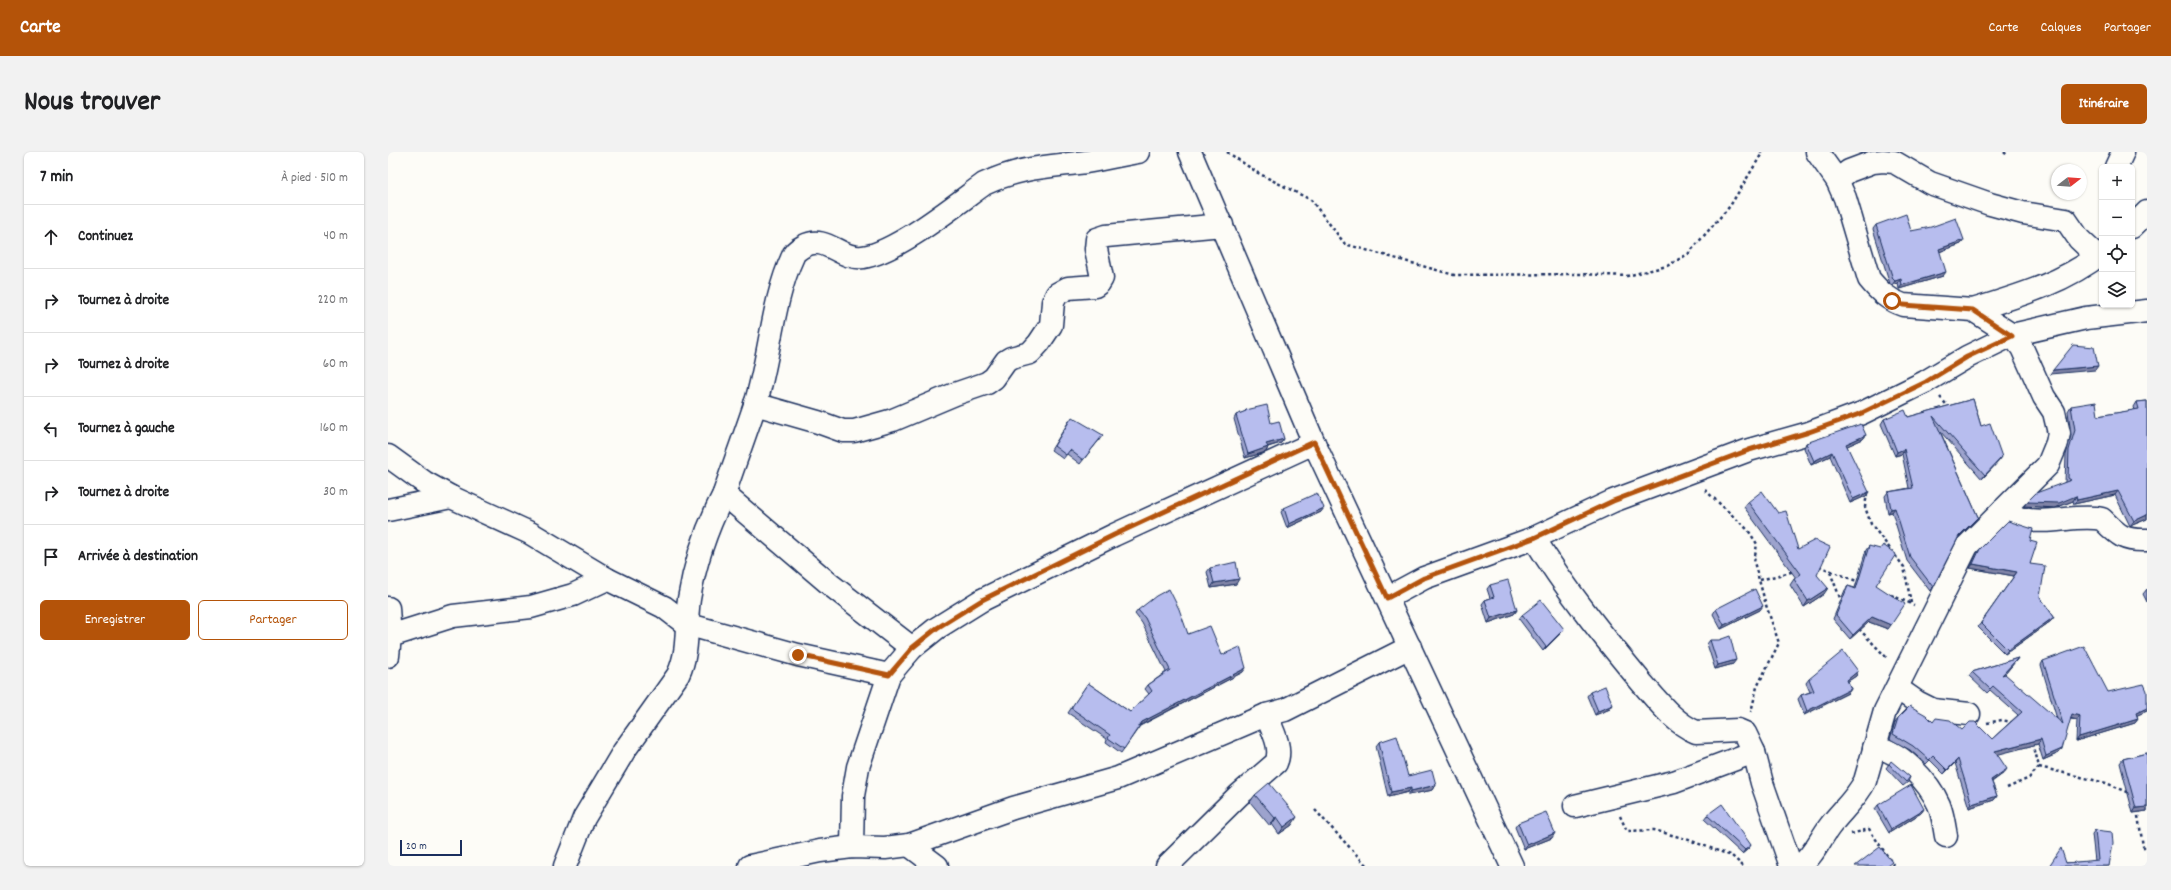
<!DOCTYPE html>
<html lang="fr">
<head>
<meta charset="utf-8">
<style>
	:root { --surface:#fff; --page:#f2f2f2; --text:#202124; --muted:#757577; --line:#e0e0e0; --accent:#b45309 }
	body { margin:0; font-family:Dekko,sans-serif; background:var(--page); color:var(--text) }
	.controls { position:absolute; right:12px; top:12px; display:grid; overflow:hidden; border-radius:6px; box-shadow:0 1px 3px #0004 }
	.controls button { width:36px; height:36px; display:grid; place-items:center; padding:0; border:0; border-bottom:1px solid var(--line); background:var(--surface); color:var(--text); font:20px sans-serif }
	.compass { position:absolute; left:1663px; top:12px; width:36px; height:36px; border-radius:50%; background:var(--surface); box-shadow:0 1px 3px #0004; rotate:73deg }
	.scale { position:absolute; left:12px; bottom:10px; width:62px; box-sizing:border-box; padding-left:4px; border:2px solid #1b2f5e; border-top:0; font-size:11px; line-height:14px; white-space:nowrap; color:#1b2f5e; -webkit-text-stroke:3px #fdfcf7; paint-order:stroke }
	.stop { position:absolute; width:12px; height:12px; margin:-9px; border:3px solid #b45309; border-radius:50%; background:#fff }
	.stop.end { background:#b45309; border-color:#fff; box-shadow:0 1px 4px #0008 }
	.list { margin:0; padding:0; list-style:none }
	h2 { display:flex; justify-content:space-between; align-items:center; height:52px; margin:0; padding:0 16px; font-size:17px }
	h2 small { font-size:13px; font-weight:400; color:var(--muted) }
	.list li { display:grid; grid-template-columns:26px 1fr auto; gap:12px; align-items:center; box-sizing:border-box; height:64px; padding:0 16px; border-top:1px solid var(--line) }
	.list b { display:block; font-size:15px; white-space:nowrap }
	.list em { font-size:13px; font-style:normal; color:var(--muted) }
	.actions { display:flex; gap:8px; padding:12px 16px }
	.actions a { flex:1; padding:9px 0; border:1px solid var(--accent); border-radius:6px; text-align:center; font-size:14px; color:var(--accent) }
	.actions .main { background:var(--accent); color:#fff }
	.icon { flex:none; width:22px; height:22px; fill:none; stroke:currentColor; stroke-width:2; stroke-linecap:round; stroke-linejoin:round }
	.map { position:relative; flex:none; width:1759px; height:714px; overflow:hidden; border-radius:6px }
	header { display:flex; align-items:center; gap:24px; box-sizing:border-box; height:56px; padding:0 20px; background:var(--accent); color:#fff }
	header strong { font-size:19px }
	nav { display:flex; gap:22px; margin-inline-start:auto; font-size:14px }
	.intro { display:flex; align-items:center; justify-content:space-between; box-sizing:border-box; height:96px; padding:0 24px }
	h1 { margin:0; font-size:28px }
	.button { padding:10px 18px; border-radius:6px; background:var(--accent); color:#fff; font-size:14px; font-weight:700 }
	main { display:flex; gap:24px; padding:0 24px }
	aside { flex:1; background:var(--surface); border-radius:6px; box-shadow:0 1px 3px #0004 }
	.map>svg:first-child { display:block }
</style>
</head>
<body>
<header>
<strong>Carte</strong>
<nav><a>Carte</a><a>Calques</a><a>Partager</a></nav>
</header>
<div class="intro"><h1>Nous trouver</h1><a class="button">Itinéraire</a></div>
<main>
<aside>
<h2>7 min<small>À pied · 510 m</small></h2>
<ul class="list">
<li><svg class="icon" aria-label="ahead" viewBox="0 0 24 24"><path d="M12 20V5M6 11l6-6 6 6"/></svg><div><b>Continuez</b></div><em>40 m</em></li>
<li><svg class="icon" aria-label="right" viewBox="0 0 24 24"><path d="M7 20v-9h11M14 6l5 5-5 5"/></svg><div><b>Tournez à droite</b></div><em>220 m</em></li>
<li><svg class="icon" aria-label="right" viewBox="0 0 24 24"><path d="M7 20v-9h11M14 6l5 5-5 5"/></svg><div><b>Tournez à droite</b></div><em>60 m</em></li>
<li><svg class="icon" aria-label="left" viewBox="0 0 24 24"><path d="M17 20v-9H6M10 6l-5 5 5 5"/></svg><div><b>Tournez à gauche</b></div><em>160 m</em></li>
<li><svg class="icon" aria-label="right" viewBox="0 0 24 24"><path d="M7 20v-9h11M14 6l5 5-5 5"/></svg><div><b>Tournez à droite</b></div><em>30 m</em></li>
<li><svg class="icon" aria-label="arrive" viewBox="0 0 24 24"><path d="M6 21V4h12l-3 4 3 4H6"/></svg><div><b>Arrivée à destination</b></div></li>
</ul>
<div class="actions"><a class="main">Enregistrer</a><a>Partager</a></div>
</aside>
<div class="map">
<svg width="1759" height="714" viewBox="0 0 1759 714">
	<rect width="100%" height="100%" fill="#fdfcf7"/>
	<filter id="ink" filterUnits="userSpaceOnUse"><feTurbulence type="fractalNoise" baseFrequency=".025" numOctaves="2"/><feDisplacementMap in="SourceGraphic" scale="8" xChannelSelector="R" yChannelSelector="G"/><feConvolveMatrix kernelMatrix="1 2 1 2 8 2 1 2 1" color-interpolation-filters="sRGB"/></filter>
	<g filter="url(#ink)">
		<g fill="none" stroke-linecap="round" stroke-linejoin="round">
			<defs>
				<g id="minor">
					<polyline points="802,0 926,291 1124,714"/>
					<polyline points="1728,15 1735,0"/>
					<polyline points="1449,28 1461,19 1485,10 1495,9 1506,10 1542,31 1602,52 1635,61 1678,68 1691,87 1710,105"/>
					<polyline points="1744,75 1759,60"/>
					<path d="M1585,158C1630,144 1676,131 1714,101"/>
					<polyline points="367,252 430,270 455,279 466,279 505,268 567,242 599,231 606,226 618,209 623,206 642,201 651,191 663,173 665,150 669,142 680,136 707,134 711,131 714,126 708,97 709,87 718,84 834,73"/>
					<polyline points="0,304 36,330 63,345 142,381 219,427 276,455 298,472 410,503 501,523"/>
					<path d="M336,342C346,312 357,283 367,253C382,206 384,149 405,104C406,100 412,96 416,94C438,82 452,108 475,105C509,100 567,53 596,32C632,15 659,15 698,10C715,7 732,3 750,0"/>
					<polyline points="0,358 63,345"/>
					<path d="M1615,358C1621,361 1629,366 1635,367C1661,373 1688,362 1714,367C1730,383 1735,389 1759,388"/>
					<path d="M1146,386C1178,438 1215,484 1254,531C1270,549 1285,570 1308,580L1350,578L1357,581L1366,600L1374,631L1403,714"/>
					<polyline points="999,446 1036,426 1146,386 1225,349 1361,298 1421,281 1474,261 1537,230 1579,205 1624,183 1698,166 1759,159"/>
					<polyline points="0,456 2,484"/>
					<polyline points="0,504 2,484 65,464 143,455 185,443 219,427"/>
					<polyline points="1509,536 1529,550 1545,558 1581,562"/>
					<path d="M1486,596C1510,595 1542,632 1551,653C1555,663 1556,673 1558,684"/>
					<polyline points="1187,654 1286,630 1366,600"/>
					<polyline points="521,693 549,714"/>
					<polyline points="464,695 465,644 470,615 501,523 524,496 549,476 594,448 726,383 926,291"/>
					<path d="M177,714L196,666L236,599L290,523C302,498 297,473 301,447C307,410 319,375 336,342L444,434L524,496"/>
					<polyline points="362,714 432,699 464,695 497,696 521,693 625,656 730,626 878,563 897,558 1022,495"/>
					<path d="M779,714L851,643L888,611C895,596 884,577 878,563"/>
					<path d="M1412,714C1426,703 1432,687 1442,674C1454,658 1468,647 1477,629L1497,559L1579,394L1660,313L1669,291L1671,281L1666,260L1656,245L1634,196L1624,183L1585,158L1515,153C1500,148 1491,139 1481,127L1457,46L1449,28L1429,0"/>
				</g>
			</defs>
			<!-- minor casing -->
			<use href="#minor" stroke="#1b2f5e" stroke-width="25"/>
			<!-- path -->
			<g stroke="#1b2f5e" stroke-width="2.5" stroke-dasharray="3 3" stroke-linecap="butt">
				<polyline points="839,0 870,21 923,48 957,92 1066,123 1193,122 1239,124 1279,114 1300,102 1342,54 1373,3 1373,0"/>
				<polyline points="1616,0 1620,4"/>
				<polyline points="1552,245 1562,257"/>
				<polyline points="1317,338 1360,378 1369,392 1366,410 1378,453 1391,491 1369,535 1363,560"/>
				<polyline points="1479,341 1477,355 1483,372 1516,415 1523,451"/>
				<polyline points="1431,414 1471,430"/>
				<polyline points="1442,420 1454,451"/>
				<polyline points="1372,428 1407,419"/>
				<polyline points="1503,443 1526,453"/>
				<polyline points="1471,477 1499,506"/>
				<polyline points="1599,571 1614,568 1627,571"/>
				<polyline points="1651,615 1718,631 1742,641"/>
				<polyline points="1619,636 1641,626 1651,615 1645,591"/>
				<polyline points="927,658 979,714"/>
				<polyline points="1749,658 1755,694 1759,698"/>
				<polyline points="1232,664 1239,679 1266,678 1298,687 1344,704 1355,714"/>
				<polyline points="1463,682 1481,677 1506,714"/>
			</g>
			<!-- minor -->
			<use href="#minor" stroke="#fdfcf7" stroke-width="22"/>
		</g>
		<!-- wall -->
		<g fill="#9da3cd" stroke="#1b2f5e">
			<polygon points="1488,73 1523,79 1576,88 1573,92 1551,100 1555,124 1511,137 1510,131 1504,133 1502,132 1485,77"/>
			<polygon points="1585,247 1593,274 1611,309 1594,327 1552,279 1590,365 1587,369 1570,386 1545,435 1542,439 1519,409 1504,360 1500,361 1497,344 1500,340 1521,336 1514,302 1507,304 1493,272 1496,267 1520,265"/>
			<polygon points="1759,249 1759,367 1742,374 1727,343 1686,352 1685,349 1667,356 1636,354 1677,330 1678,303 1683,283 1680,259 1683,254 1710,264 1747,258 1746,255 1749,250"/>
			<polygon points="858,258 883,271 896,287 893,291 880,295 878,300 857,306 846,267 848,263 856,260"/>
			<polygon points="681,269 712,287 692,312 679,302 675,307 663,298"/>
			<polygon points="1478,283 1475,287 1459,294 1478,344 1462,351 1442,304 1423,313 1416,296 1418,291"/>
			<polygon points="1360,350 1410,397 1429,423 1436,442 1416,455 1402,433 1406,427 1408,426 1356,355"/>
			<polygon points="896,356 933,360 899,376 893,360"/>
			<polygon points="1642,389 1642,412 1652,445 1666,465 1663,469 1617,502 1590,475 1626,424 1582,416 1589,401 1592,397"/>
			<polygon points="1481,394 1488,433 1500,477 1481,470 1462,487 1445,467 1457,438 1460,434 1467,436 1478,398"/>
			<polygon points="822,416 848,432 823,436 819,420"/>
			<polygon points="1102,433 1129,458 1126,462 1100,471 1094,452 1097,448 1102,446 1099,437"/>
			<polygon points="1759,437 1759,450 1755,442"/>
			<polygon points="1328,457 1372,458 1333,477 1325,462"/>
			<polygon points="750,458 800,482 834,503 855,520 752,574 733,601 718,590 719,587 680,561 700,531 742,560 761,542 757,537 760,533 778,520 754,471 747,462"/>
			<polygon points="1134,463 1173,481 1155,499 1131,467"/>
			<polygon points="1322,488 1345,512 1327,517 1319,492"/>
			<polygon points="1630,506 1616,523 1669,567 1653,513 1655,509 1759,559 1749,563 1750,567 1747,571 1688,589 1689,568 1682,567 1671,601 1655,608 1650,592 1609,602 1616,621 1604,630 1609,644 1606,648 1581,656 1567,611 1556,622 1542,608 1538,612 1522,598 1502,587 1507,570 1510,566 1545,570 1604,587 1630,563 1602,538 1599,541 1581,524 1584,520"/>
			<polygon points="1470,519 1468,524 1460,529 1463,537 1460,541 1416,563 1410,547 1413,543 1422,540 1418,531 1421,527"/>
			<polygon points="1202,540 1222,557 1207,563 1199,544"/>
			<polygon points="991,590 1020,624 1048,633 1045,638 1020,643 1020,640 1000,645 988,594"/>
			<polygon points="1759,601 1759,659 1745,661 1732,611 1735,607"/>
			<polygon points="1501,612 1522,625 1520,630 1515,634 1498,616"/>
			<polygon points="867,643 904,673 891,682 884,672 882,674 862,650"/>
			<polygon points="1490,653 1536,657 1533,661 1501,681 1487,657"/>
			<polygon points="1319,663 1363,693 1360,697 1354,702 1316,667"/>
			<polygon points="1130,671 1164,686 1136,697 1127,675"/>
			<polygon points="1707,678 1721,714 1678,711 1707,709 1704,682"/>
		</g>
		<!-- shaded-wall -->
		<g fill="#8084a7" stroke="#1b2f5e">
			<polygon points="1576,88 1573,92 1548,101 1551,97"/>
			<polygon points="1558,120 1555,124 1511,137 1514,133"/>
			<polygon points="1513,127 1510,131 1504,133 1507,129"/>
			<polygon points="1710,214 1707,218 1662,222 1665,218"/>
			<polygon points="1478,283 1475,287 1455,296 1458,292"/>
			<polygon points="896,287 893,291 875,296 878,292"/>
			<polygon points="880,295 878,300 857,306 860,302"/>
			<polygon points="1516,297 1514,302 1507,304 1509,300"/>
			<polygon points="1444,300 1442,304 1423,313 1426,309"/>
			<polygon points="1614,305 1611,309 1594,327 1597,323"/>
			<polygon points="1730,339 1727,343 1686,352 1689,348"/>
			<polygon points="1481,340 1478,344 1462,351 1465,347"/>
			<polygon points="1688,344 1685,349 1667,356 1636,354 1639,350"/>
			<polygon points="936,356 933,360 899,376 901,372"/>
			<polygon points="1507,356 1504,360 1500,361 1503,357"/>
			<polygon points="1759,363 1759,367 1742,374 1746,369"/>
			<polygon points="1590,365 1587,369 1568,388 1571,384"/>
			<polygon points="1585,412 1629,420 1626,424 1582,416"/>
			<polygon points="851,427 848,432 823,436 826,431"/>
			<polygon points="1440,436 1436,442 1416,455 1420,449"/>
			<polygon points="1375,454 1372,458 1333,477 1336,473"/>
			<polygon points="1129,458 1126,462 1100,471 1103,466"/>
			<polygon points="1484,465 1503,473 1500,477 1481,470 1462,487 1465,483"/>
			<polygon points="1666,465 1663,469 1617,502 1620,498"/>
			<polygon points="1176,477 1173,481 1155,499 1158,495"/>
			<polygon points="1630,506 1627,510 1612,528 1614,523"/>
			<polygon points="1348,508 1345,512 1327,517 1330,513"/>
			<polygon points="858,516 855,520 751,574 754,570"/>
			<polygon points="1470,519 1468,524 1456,532 1459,528"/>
			<polygon points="1463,537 1460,541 1416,563 1419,559"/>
			<polygon points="1225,553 1222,557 1207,563 1210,559"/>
			<polygon points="1759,556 1759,559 1745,565 1748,561"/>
			<polygon points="1684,562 1692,564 1689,568 1681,566"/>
			<polygon points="1750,567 1747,571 1688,589 1691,585"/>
			<polygon points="1653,587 1650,592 1604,604 1607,599"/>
			<polygon points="1674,597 1671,601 1655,608 1658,604"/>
			<polygon points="1570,607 1567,611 1556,622 1559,618"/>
			<polygon points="1619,617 1616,621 1600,632 1603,628"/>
			<polygon points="1048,633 1045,638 1020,643 1023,639"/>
			<polygon points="1023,636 1020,640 1000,645 1003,640"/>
			<polygon points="1609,644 1606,648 1581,656 1584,652"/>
			<polygon points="1759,655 1759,659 1745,661 1748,656"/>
			<polygon points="1536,657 1533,661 1501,681 1503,677"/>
			<polygon points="889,665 884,672 882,674 887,666"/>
			<polygon points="909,665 904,673 891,682 896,675"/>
			<polygon points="1167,681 1164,686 1136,697 1139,693"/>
			<polygon points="1363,693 1360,697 1354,702 1357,698"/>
		</g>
		<!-- building -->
		<g fill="#b7bdee" stroke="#1b2f5e">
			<polygon points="1518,62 1523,79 1543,75 1568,66 1576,88 1551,97 1558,120 1514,133 1513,127 1507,129 1505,127 1488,73"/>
			<polygon points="1685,193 1706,195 1710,214 1665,218"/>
			<polygon points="1585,247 1593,274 1602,271 1614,305 1597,323 1545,264 1590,365 1571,384 1545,435 1522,405 1507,356 1503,357 1500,340 1525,336 1516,297 1509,300 1496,267 1517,258 1520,265"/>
			<polygon points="1759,249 1759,363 1746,369 1730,339 1689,348 1688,344 1671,351 1639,350 1648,341 1683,328 1680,326 1681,298 1687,278 1683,254 1708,250 1710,264 1751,257 1749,250"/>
			<polygon points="879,253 883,271 891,269 896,287 878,292 880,295 860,302 848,263 858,259 858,258"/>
			<polygon points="684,265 715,283 695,308 682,298 678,303 666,294"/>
			<polygon points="1473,272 1478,283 1458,292 1481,340 1465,347 1444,300 1426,309 1418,291"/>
			<polygon points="1374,339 1390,361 1398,359 1410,397 1427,388 1442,395 1429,423 1440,436 1420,449 1406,427 1413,422 1360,350"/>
			<polygon points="929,341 936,356 901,372 896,356"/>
			<polygon points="1620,369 1645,377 1642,389 1649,391 1642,412 1657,414 1652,445 1666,465 1620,498 1593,471 1629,420 1585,412 1592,397"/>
			<polygon points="1495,393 1508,402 1488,433 1517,452 1503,473 1484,465 1465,483 1448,463 1460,434 1468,437 1481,394 1492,397"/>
			<polygon points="848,410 851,427 826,431 822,416"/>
			<polygon points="1120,428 1129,458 1103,466 1097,448 1106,445 1102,433"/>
			<polygon points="781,437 791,457 800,482 822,474 834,503 852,495 858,516 754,570 736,597 720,586 722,583 683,556 700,531 742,560 764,539 760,533 782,518 757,466 750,458 768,444"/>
			<polygon points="1367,437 1375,454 1336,473 1328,457"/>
			<polygon points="1153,448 1176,477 1158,495 1134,463"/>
			<polygon points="1342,484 1348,508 1330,513 1322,488 1331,488"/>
			<polygon points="1696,494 1720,540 1756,532 1759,539 1759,556 1748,561 1750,567 1691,585 1692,564 1684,562 1674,597 1658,604 1653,587 1607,599 1619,617 1603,628 1609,644 1584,652 1570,607 1559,618 1545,604 1541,608 1525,594 1505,582 1510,566 1522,554 1538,563 1545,570 1548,566 1562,568 1574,578 1582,570 1587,570 1604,587 1634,560 1605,534 1602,537 1584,520 1630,506 1614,523 1617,522 1675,572 1655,509"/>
			<polygon points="1455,499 1470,519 1459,528 1463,537 1419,559 1413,543 1426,539 1421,527"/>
			<polygon points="1217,534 1225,553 1210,559 1202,540"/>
			<polygon points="1009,584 1020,624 1044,618 1048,633 1023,639 1023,636 1003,640 991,590"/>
			<polygon points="1759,601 1759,655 1748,656 1735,607"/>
			<polygon points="1503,609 1522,625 1518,630 1501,612"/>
			<polygon points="881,631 909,665 896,675 889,665 887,666 867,643"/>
			<polygon points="1523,633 1536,657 1503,677 1490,653"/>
			<polygon points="1334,652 1363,693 1357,698 1319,663"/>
			<polygon points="1158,660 1167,681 1139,693 1130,671"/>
			<polygon points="1707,678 1724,680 1725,691 1721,714 1661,714 1673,696 1678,711 1710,708"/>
			<polygon points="1492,695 1504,710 1499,714 1467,714"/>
		</g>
	</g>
	<g fill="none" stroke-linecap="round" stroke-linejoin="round" filter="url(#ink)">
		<!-- route -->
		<polyline stroke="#b45309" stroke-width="5" points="410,503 501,523 524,496 549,476 594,448 726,383 926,290 999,446 1036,426 1146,386 1225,349 1361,298 1421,280 1474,261 1538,230 1579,205 1624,184 1585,158 1515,153 1504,149"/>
	</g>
</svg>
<div class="controls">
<button>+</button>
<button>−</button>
<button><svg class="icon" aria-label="locate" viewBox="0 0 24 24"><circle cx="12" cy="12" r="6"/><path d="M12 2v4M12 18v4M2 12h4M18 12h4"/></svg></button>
<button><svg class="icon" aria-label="layers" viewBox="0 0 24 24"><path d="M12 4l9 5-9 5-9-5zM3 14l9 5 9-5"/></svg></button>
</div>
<svg class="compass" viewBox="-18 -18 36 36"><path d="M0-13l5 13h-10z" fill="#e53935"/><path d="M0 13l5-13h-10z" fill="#757577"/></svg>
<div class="scale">20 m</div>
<div class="stop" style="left:1504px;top:149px"></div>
<div class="stop end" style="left:410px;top:503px"></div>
</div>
</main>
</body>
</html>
